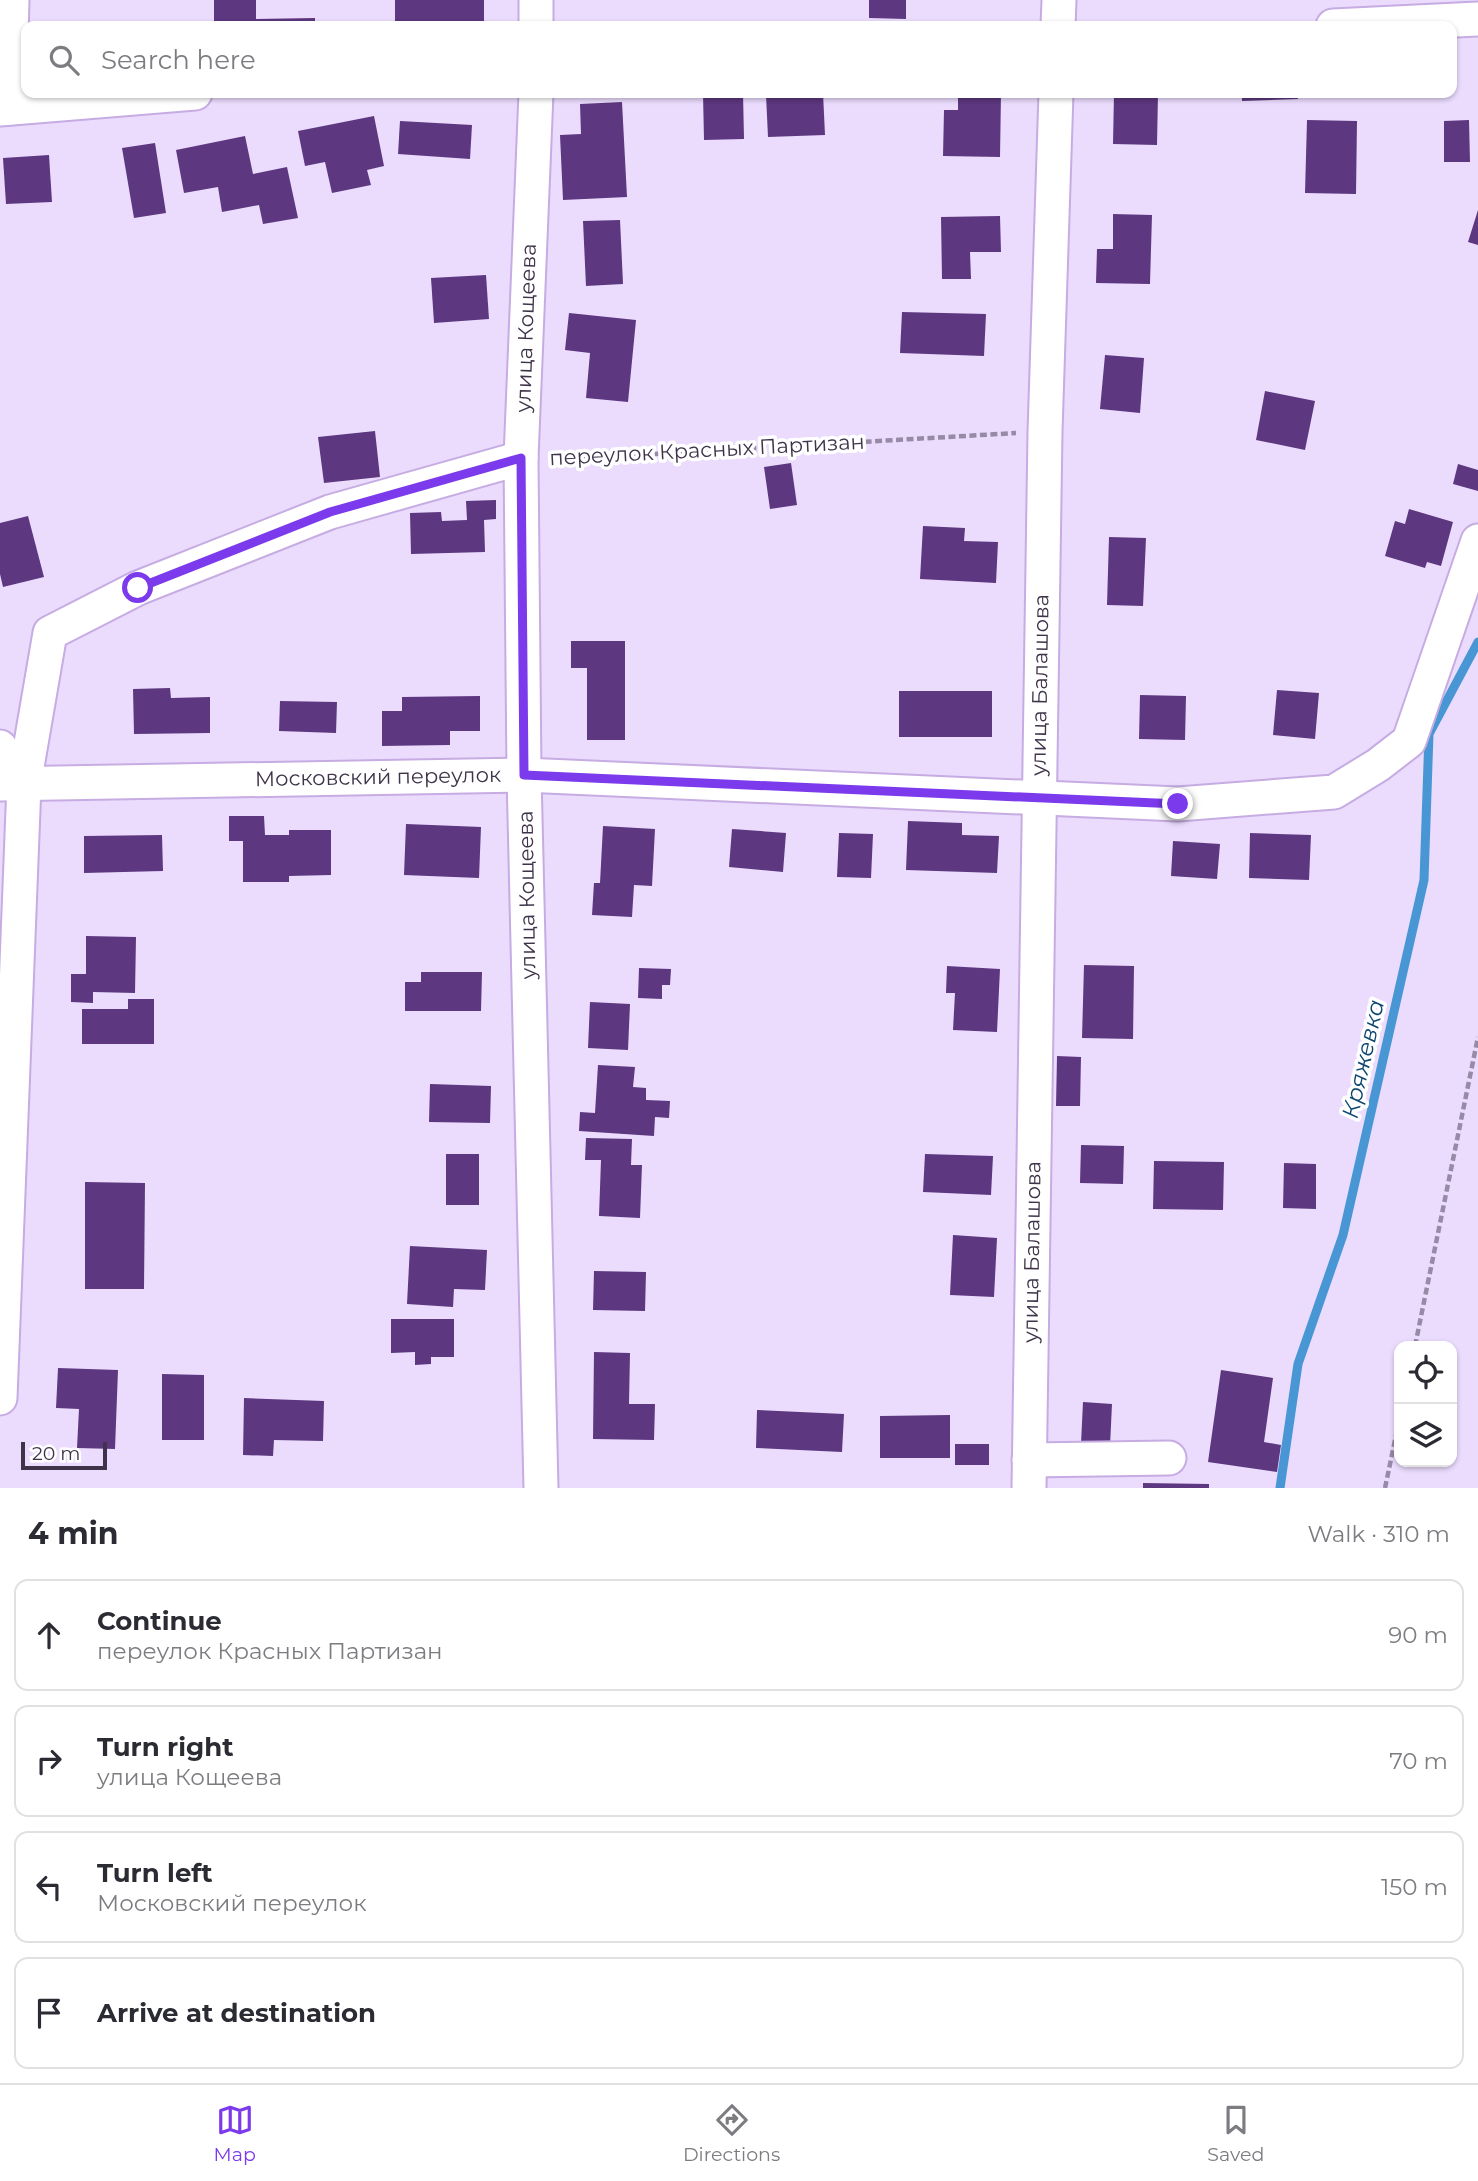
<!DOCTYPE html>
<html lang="en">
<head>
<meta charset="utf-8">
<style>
	:root { --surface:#fff; --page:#f7f7f7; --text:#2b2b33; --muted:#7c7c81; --line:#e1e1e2; --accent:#7c3aed }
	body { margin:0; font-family:Montserrat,sans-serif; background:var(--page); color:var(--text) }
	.controls { position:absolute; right:21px; bottom:21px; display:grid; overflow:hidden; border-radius:14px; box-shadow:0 2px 5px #0004 }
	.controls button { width:63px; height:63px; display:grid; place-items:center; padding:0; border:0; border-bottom:2px solid var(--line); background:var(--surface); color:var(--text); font:35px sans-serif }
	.scale { position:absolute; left:21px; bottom:18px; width:86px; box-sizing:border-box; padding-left:7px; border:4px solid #3e3349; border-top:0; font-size:19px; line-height:24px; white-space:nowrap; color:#3e3349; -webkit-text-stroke:5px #fff; paint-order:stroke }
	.stop { position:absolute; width:21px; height:21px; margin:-16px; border:5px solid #7c3aed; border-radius:50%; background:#fff }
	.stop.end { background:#7c3aed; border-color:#fff; box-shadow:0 2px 7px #0008 }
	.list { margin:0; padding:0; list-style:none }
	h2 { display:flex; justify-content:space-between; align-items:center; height:91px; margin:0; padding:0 28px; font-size:30px }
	h2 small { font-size:23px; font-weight:400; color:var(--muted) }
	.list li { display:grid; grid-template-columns:46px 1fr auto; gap:21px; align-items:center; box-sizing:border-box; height:112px; margin:0 14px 14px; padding:0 14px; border:2px solid var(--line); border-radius:14px }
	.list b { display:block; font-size:26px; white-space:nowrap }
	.list p { margin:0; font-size:23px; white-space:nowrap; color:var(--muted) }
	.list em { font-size:23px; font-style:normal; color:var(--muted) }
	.icon { flex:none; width:38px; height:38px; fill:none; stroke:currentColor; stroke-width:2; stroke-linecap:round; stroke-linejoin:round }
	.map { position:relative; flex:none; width:1478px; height:1488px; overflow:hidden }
	.search { position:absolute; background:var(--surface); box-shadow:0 2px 5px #0004; left:21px; right:21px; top:21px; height:77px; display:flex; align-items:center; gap:18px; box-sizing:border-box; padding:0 24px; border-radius:14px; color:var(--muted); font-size:26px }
	.sheet { height:595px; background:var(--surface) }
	nav { display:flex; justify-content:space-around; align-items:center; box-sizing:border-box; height:98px; border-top:2px solid var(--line); background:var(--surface); font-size:19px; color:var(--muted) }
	nav a { display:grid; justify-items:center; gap:4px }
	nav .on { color:var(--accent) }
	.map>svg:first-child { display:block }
</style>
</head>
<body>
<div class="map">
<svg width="1478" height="1488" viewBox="0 0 1478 1488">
	<rect width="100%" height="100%" fill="#ebdcfe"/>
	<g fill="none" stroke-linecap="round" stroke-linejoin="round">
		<!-- stream -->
		<polyline stroke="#4996d5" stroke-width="9" points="1280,1488 1298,1364 1343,1235 1424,880 1429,734 1478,642"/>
	</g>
	<!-- building -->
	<g fill="#5d377f">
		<polygon points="214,0 256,0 256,19 315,18 315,26 214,26"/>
		<rect x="395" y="0" width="89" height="26"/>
		<polygon points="869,0 906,0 906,19 869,18"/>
		<polygon points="703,93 743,93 744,139 704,140"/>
		<polygon points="823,93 825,135 768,137 766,95"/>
		<polygon points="958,93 1001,93 1000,157 943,156 944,110 958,110"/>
		<polygon points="1114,93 1158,93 1157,145 1113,144"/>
		<polygon points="1242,93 1297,93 1298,99 1242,101"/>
		<polygon points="622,102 627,197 563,200 560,135 581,134 580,104"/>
		<polygon points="374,116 384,166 367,170 371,185 332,193 325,162 305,166 298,131"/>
		<polygon points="1307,120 1357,121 1356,194 1305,193"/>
		<polygon points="1469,120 1470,162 1444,162 1444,121"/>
		<polygon points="400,121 472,125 470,159 398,154"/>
		<polygon points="245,136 253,174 287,167 298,218 263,224 259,205 222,212 218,187 184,193 176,150"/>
		<polygon points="155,143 166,213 134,218 122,148"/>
		<polygon points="49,155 52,202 6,204 3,158"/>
		<polygon points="1478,210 1478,245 1468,242"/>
		<polygon points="1113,214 1152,215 1150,284 1096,283 1097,249 1113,249"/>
		<polygon points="1000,216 1001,252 970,252 971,279 942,279 941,217"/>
		<polygon points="620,220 623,284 586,286 583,221"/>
		<polygon points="486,275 489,319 434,323 431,278"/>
		<polygon points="902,312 986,314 984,356 900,353"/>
		<polygon points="569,313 636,320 628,402 586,398 590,353 565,350"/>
		<polygon points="1105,355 1144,358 1140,413 1100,409"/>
		<polygon points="1265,391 1315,401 1305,450 1256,440"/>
		<polygon points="375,431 380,477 324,483 318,437"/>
		<polygon points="791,463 797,505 770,509 764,467"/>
		<polygon points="1458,464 1478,470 1478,491 1453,484"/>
		<polygon points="496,500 496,519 484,520 485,552 411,554 410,513 441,512 442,521 467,520 466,501"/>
		<polygon points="1409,509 1453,522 1441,566 1427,562 1425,568 1385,556 1395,521 1405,524"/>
		<polygon points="28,516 44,577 3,587 0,574 0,523"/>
		<polygon points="923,526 965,528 964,541 998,542 996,583 920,579"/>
		<polygon points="1109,537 1146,538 1143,606 1107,605"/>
		<polygon points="571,641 625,641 625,740 587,740 587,668 571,668"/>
		<polygon points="170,688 171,698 210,697 210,733 134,734 133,689"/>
		<polygon points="1277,690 1319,693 1315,739 1273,735"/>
		<rect x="899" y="691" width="93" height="46"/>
		<polygon points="1140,695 1186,696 1185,740 1139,739"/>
		<polygon points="480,696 480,731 450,731 450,745 382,746 382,711 402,711 402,697"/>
		<polygon points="280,701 337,702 336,733 279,731"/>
		<polygon points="229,816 264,816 265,835 289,835 289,830 331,830 331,875 289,876 289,882 243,882 243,841 229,841"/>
		<polygon points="908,821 962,823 962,835 999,836 997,873 906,870"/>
		<polygon points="406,824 481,827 479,878 404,875"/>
		<polygon points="603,826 655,829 652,886 634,885 632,917 592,915 594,883 600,883"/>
		<polygon points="732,829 786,833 783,872 729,867"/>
		<polygon points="839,833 873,834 871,878 837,877"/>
		<polygon points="1250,833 1311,835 1309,880 1249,878"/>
		<polygon points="162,835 163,871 84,873 84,836"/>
		<polygon points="1173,841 1220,844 1217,879 1171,876"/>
		<polygon points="86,936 136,937 135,993 93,992 93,1003 71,1002 71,974 86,974"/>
		<polygon points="1084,965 1134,966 1133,1039 1082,1038"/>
		<polygon points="947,966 1000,969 997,1032 953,1030 955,993 946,993"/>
		<polygon points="639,968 671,969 670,985 662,985 662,999 638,998"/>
		<polygon points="421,972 482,972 481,1011 405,1011 405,982 421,982"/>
		<polygon points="128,999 154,999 154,1044 82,1044 82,1009 128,1009"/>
		<polygon points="590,1002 630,1004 628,1050 588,1048"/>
		<polygon points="1057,1056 1081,1057 1080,1106 1056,1106"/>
		<polygon points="598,1065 635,1067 633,1087 646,1088 646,1100 670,1101 669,1118 655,1117 654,1136 579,1131 580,1112 595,1113"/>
		<polygon points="430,1084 491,1086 490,1123 429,1122"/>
		<polygon points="586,1138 632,1139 631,1165 642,1165 640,1218 599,1216 601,1160 585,1160"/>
		<polygon points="1081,1145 1124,1146 1123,1184 1080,1183"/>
		<rect x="446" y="1154" width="33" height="51"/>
		<polygon points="925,1154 993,1156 991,1195 923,1192"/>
		<polygon points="1154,1161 1224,1162 1223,1210 1153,1209"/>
		<polygon points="1284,1163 1316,1164 1316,1209 1283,1208"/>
		<polygon points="85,1182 145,1183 144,1289 85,1289"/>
		<polygon points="953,1235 997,1238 994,1297 950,1295"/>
		<polygon points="410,1246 487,1250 485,1290 454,1289 453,1307 407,1304"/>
		<polygon points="594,1271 646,1272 645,1311 593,1310"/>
		<polygon points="391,1319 454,1319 454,1357 431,1357 431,1364 415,1365 415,1352 391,1353"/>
		<polygon points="594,1352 630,1353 629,1404 655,1404 654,1440 593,1439"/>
		<polygon points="58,1368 118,1370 115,1449 77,1448 79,1409 56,1408"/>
		<polygon points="1221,1370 1273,1378 1264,1442 1281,1445 1277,1472 1208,1462"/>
		<polygon points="162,1374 204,1375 204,1440 162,1440"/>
		<polygon points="244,1398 324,1401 323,1441 274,1440 273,1456 243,1455"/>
		<polygon points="1083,1402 1112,1404 1110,1446 1081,1444"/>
		<polygon points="757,1410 844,1414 842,1452 756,1448"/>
		<polygon points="950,1415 950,1458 880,1458 880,1416"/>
		<rect x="955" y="1444" width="34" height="21"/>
		<polygon points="1143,1483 1209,1484 1209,1488 1143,1488"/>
	</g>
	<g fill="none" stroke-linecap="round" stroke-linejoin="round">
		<defs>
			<g id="minor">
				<polyline points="536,0 536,26"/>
				<polyline points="1058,26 1059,0"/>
				<polyline points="1333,26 1478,19"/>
				<polyline points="536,93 521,458 524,775 541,1488"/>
				<polyline points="9,108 12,0"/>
				<polyline points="0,109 195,93"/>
				<polyline points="0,747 24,784"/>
				<polyline points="0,784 524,775 1178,804 1334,792 1378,765 1409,741 1478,541"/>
				<polyline points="0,1398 24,784 50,633 138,588 330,512 521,458"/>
				<polyline points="1029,1460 1169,1458"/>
				<polyline points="1029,1488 1045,432 1056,93"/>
			</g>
		</defs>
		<!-- minor casing -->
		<use href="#minor" stroke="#c6ace2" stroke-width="37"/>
		<!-- path -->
		<g stroke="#978aa6" stroke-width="4.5" stroke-dasharray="7 3.5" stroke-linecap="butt">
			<polyline points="550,457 655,454 1016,433"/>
			<polyline points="1415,1346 1478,1037"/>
			<polyline points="1385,1488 1399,1421"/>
		</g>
		<!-- minor -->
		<use href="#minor" stroke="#fff" stroke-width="33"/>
	</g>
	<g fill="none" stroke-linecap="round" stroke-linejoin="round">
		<!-- route -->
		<polyline stroke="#7c3aed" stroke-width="9" points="138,588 330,512 521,458 524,775 1178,804"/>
	</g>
	<g text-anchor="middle" stroke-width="7" stroke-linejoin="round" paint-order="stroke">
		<!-- street labels -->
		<g font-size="21" fill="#3e3349" stroke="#fff">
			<text transform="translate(526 328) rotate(-88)" y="7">улица Кощеева</text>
			<text transform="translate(707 450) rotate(-3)" y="7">переулок Красных Партизан</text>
			<text transform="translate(1040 685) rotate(-89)" y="7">улица Балашова</text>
			<text transform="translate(378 777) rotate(-1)" y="7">Московский переулок</text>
			<text transform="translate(527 895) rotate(-91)" y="7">улица Кощеева</text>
			<text transform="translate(1032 1252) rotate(-89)" y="7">улица Балашова</text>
		</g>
		<!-- water labels -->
		<g font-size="23" font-style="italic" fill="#0c4670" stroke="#fff">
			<text transform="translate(1363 1059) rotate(-77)" y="8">Кряжевка</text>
		</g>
	</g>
</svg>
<div class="controls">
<button><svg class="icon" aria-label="locate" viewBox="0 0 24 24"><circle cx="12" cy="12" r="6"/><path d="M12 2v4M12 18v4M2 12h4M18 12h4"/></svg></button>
<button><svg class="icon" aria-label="layers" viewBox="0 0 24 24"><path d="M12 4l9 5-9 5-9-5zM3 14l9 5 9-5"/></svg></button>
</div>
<div class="scale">20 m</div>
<div class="stop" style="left:138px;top:588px"></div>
<div class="stop end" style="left:1178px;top:804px"></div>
<div class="search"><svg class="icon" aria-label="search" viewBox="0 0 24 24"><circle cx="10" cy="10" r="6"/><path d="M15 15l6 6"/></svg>Search here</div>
</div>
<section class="sheet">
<h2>4 min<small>Walk · 310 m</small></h2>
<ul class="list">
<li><svg class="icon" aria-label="ahead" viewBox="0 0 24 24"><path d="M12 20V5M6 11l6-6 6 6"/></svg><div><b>Continue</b><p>переулок Красных Партизан</p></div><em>90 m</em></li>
<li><svg class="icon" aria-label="right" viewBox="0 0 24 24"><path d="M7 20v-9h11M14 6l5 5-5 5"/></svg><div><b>Turn right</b><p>улица Кощеева</p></div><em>70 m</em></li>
<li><svg class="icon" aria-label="left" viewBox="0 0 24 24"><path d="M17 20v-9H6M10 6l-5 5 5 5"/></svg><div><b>Turn left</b><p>Московский переулок</p></div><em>150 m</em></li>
<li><svg class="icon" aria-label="arrive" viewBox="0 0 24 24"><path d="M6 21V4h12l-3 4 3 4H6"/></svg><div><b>Arrive at destination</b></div></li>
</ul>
</section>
<nav>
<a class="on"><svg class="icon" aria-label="map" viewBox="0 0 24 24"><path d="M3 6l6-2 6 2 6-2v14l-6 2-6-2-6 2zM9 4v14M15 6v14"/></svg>Map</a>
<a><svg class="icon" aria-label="directions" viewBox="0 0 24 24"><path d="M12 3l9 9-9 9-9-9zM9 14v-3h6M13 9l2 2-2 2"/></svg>Directions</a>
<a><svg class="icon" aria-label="saved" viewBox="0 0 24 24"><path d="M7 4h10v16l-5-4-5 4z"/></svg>Saved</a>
</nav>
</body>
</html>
